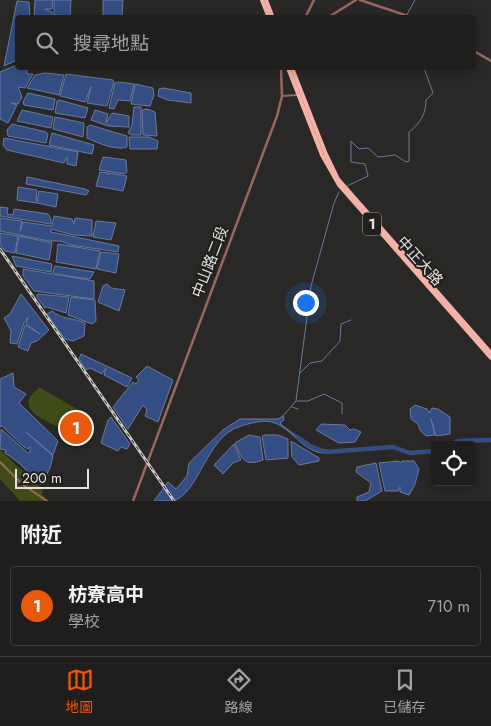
<!DOCTYPE html>
<html lang="zh-TW">
<head>
<meta charset="utf-8">
<style>
	:root { --surface:#201e1c; --page:#2d2b29; --text:#f1f3f6; --muted:#a2a2a3; --line:#3d3c3b; --accent:#ea580c }
	body { margin:0; font-family:Jost,"Noto Sans TC",sans-serif; background:var(--page); color:var(--text) }
	.controls { position:absolute; right:15px; bottom:15px; display:grid; overflow:hidden; border-radius:5px; box-shadow:0 2px 12px #0003 }
	.controls button { width:45px; height:45px; display:grid; place-items:center; padding:0; border:0; border-bottom:1px solid var(--line); background:var(--surface); color:var(--text); font:25px sans-serif }
	.scale { position:absolute; left:15px; bottom:12px; width:74px; box-sizing:border-box; padding-left:5px; border:2px solid #e4e2e1; border-top:0; font-size:14px; line-height:18px; white-space:nowrap; color:#e4e2e1; -webkit-text-stroke:4px #211f1c; paint-order:stroke }
	.you { position:absolute; left:305px; top:302px; width:18px; height:18px; margin:-12px; border:4px solid #fff; border-radius:50%; background:#1a73e8; box-shadow:0 0 0 8px #1a73e833 }
	.badge { display:grid; place-items:center; width:32px; height:32px; border-radius:50%; background:var(--accent); color:#fff; font-size:16px; font-weight:700 }
	.pin { position:absolute; translate:-50% -50%; border:2px solid #fff; box-shadow:0 1px 5px #0006 }
	.list { margin:0; padding:0; list-style:none }
	h2 { display:flex; justify-content:space-between; align-items:center; height:65px; margin:0; padding:0 20px; font-size:21px }
	h2 small { font-size:16px; font-weight:400; color:var(--muted) }
	.list li { display:grid; grid-template-columns:32px 1fr auto; gap:15px; align-items:center; box-sizing:border-box; height:80px; margin:0 10px 10px; padding:0 10px; border:1px solid var(--line); border-radius:5px }
	.list b { display:block; font-size:19px; white-space:nowrap }
	.list p { margin:0; font-size:16px; white-space:nowrap; color:var(--muted) }
	.list em { font-size:16px; font-style:normal; color:var(--muted) }
	.icon { flex:none; width:28px; height:28px; fill:none; stroke:currentColor; stroke-width:2; stroke-linecap:round; stroke-linejoin:round }
	.map { position:relative; flex:none; width:491px; height:501px; overflow:hidden }
	.search { position:absolute; background:var(--surface); box-shadow:0 2px 12px #0003; left:15px; right:15px; top:15px; height:55px; display:flex; align-items:center; gap:12px; box-sizing:border-box; padding:0 18px; border-radius:5px; color:var(--muted); font-size:19px }
	.sheet { height:155px; background:var(--surface) }
	nav { display:flex; justify-content:space-around; align-items:center; box-sizing:border-box; height:70px; border-top:1px solid var(--line); background:var(--surface); font-size:14px; color:var(--muted) }
	nav a { display:grid; justify-items:center; gap:2px }
	nav .on { color:var(--accent) }
	.map>svg:first-child { display:block }
</style>
</head>
<body>
<div class="map">
<svg width="491" height="501" viewBox="0 0 491 501">
	<rect width="100%" height="100%" fill="#2a2826"/>
	<!-- green -->
	<g fill="#3f4c17">
		<path d="M39,387L79,410L75,413L71,425L59,427C50,423 24,413 29,399C31,394 36,392 39,387Z"/>
		<polygon points="0,450 43,490 42,495 49,501 20,501 0,479"/>
	</g>
	<!-- water -->
	<g fill="#344e83" stroke="#697a9f">
		<polygon points="35,0 53,0 52,9 45,9 52,12 52,17 34,17"/>
		<polygon points="54,0 71,0 70,16 54,15"/>
		<polygon points="103,0 123,0 122,17 103,17"/>
		<polygon points="17,1 29,2 30,17 18,18 17,60 4,66"/>
		<polygon points="17,65 18,68 27,68 27,74 33,74 25,88 18,87 22,97 18,104 11,103 17,105 8,123 0,119 0,72"/>
		<polygon points="45,73 64,75 59,95 27,88 35,75"/>
		<polygon points="66,74 113,80 114,82 107,106 87,103 91,87 85,102 60,96"/>
		<polygon points="119,82 134,84 130,101 118,100 114,109 109,108 115,83"/>
		<polygon points="135,84 153,88 154,95 150,106 131,104"/>
		<polygon points="163,88 191,93 191,103 168,100 158,96 159,89"/>
		<polygon points="28,93 55,99 53,110 24,105 23,102"/>
		<polygon points="59,100 88,108 85,118 55,113 57,101"/>
		<polygon points="134,107 141,107 141,135 132,135 128,133 132,125"/>
		<polygon points="147,109 155,112 157,136 143,135 142,110"/>
		<polygon points="22,110 53,117 51,128 17,121"/>
		<polygon points="95,110 108,114 106,123 112,113 129,116 129,127 108,126 91,120"/>
		<polygon points="55,117 84,123 83,137 53,129"/>
		<polygon points="12,124 46,132 48,134 46,143 8,136 7,130"/>
		<path d="M90,125L127,136V147C116,151 98,143 87,138V127Z"/>
		<polygon points="52,133 94,145 92,154 49,145"/>
		<polygon points="129,137 149,137 158,141 157,149 130,149"/>
		<polygon points="4,138 78,152 76,166 67,164 67,157 64,163 7,150 3,145"/>
		<polygon points="103,157 126,160 127,172 125,174 99,170"/>
		<polygon points="100,172 108,173 108,175 109,173 127,176 123,191 96,186"/>
		<polygon points="27,177 85,189 89,191 86,195 81,194 26,184"/>
		<polygon points="18,187 37,190 36,203 17,200"/>
		<polygon points="39,191 58,194 56,207 37,203"/>
		<polygon points="0,207 8,208 7,214 13,215 14,209 48,214 51,219 51,224 0,216"/>
		<polygon points="54,216 72,219 74,224 75,218 92,220 92,236 73,235 51,229 51,232 119,246 118,252 71,245 60,241 49,241 0,231 0,218 22,221 20,231 23,222 52,226"/>
		<polygon points="96,221 116,223 111,240 93,237"/>
		<polygon points="0,233 18,236 15,253 5,251 0,245"/>
		<polygon points="19,236 52,243 49,260 16,253"/>
		<polygon points="58,244 100,251 96,269 56,262"/>
		<polygon points="101,252 119,254 116,273 97,269"/>
		<polygon points="12,256 52,264 51,272 16,266"/>
		<polygon points="55,266 94,272 90,279 54,274 94,281 94,299 34,291 23,276 23,269 52,274"/>
		<polygon points="107,284 111,288 125,290 119,311 98,302 103,286"/>
		<polygon points="21,294 49,330 37,341 31,343 28,351 18,347 25,325 40,334 26,324 28,317 24,323 17,344 10,343 11,331 4,318 10,314"/>
		<polygon points="37,294 69,297 66,313 47,307 45,308 37,297"/>
		<polygon points="71,297 95,300 96,321 92,324 68,315"/>
		<path d="M52,311C61,319 74,318 85,323L84,336L73,341L65,339L47,314Z"/>
		<polygon points="81,354 132,378 127,387 104,375 106,368 102,374 90,368 86,370 79,359"/>
		<polygon points="147,366 173,380 158,422 145,416 147,410 143,405 128,429 113,407 133,382 136,384 139,380 136,377"/>
		<polygon points="13,373 14,387 26,394 19,403 58,441 53,455 26,432 53,456 50,468 41,485 19,463 5,453 6,450 0,449 1,429 28,453 30,452 30,447 28,449 24,447 2,426 0,427 0,379"/>
		<polygon points="415,405 427,409 429,413 432,408 438,409 450,417 450,434 436,436 431,419 435,435 426,436 420,430 418,424 411,419 410,409"/>
		<path d="M283,416L284,420L280,423L284,427L317,450H327L326,453C305,454 293,430 275,423C265,419 251,423 241,426C206,436 200,493 173,501C168,501 160,501 154,501L168,482L176,489L187,476L189,463L223,430L240,419H278Z"/>
		<polygon points="111,417 130,444 127,449 121,447 118,451 101,443 108,420"/>
		<polygon points="321,424 345,425 350,430 354,429 361,432 355,442 339,443 316,430"/>
		<path d="M249,435L260,437L263,460C244,467 242,459 235,443Z"/>
		<polygon points="265,435 278,435 288,439 288,458 266,460 262,436"/>
		<polygon points="291,441 319,458 319,461 299,465 292,457"/>
		<polygon points="234,444 241,460 233,463 223,474 214,465"/>
		<polygon points="398,461 401,463 402,461 414,461 419,469 415,484 409,495 400,492 400,487 398,491 385,491 379,463"/>
		<polygon points="376,463 382,491 365,501 357,501 357,497 369,492 371,483 356,472 357,467"/>
	</g>
	<g fill="none" stroke-linecap="round" stroke-linejoin="round">
		<!-- stream -->
		<g stroke="#697a9f" stroke-width="1">
			<polyline points="405,18 415,0"/>
			<path d="M347,186L368,176L365,164L351,162V141L359,149L368,148L378,157L395,155L406,162L409,161V132C421,123 426,113 426,100L433,93L424,68"/>
			<polyline points="300,373 310,363 322,361 340,341 341,324 351,320"/>
			<polyline points="297,401 308,401 324,394 342,403 342,414"/>
			<polyline points="292,407 298,409"/>
			<polyline points="283,416 296,401 311,286 334,203 339,192"/>
		</g>
		<!-- river -->
		<g stroke="#344e83" stroke-width="4.5">
			<polyline points="299,438 310,446 326,452 393,447 410,453 435,451"/>
			<polyline points="449,445 458,441 491,440"/>
		</g>
		<!-- minor -->
		<g stroke="#9b675d" stroke-width="2">
			<polyline points="282,96 297,95"/>
			<polyline points="0,462 22,484 47,501"/>
		</g>
		<!-- tertiary -->
		<g stroke="#9b675d" stroke-width="2.5">
			<polyline points="360,0 414,18"/>
			<polyline points="305,18 314,0"/>
			<polyline points="327,18 356,0"/>
			<polyline points="474,51 491,61"/>
			<polyline points="133,501 277,116 282,96 281,68"/>
		</g>
		<!-- primary -->
		<g stroke="#f3b2a5" stroke-width="4">
			<polyline points="262,0 269,18"/>
			<polyline points="266,0 273,18"/>
			<polyline points="288,68 322,155 339,185 491,358"/>
			<polyline points="292,68 325,152 338,179 491,353"/>
		</g>
		<defs>
			<polyline id="rail" points="0,249 174,501"/>
		</defs>
		<!-- rail casing -->
		<use href="#rail" stroke="#cac8c7" stroke-width="3"/>
		<!-- rail -->
		<use href="#rail" stroke="#211f1c" stroke-width="1" stroke-dasharray="4" stroke-linecap="butt"/>
	</g>
	<g text-anchor="middle" stroke-width="4" stroke-linejoin="round" paint-order="stroke">
		<!-- shield labels -->
		<rect fill="#211f1c" stroke="#aaa8a6" stroke-width="1" x="363" y="212.5" width="18" height="23" rx="4"/>
		<g font-size="14" font-weight="bold" fill="#e4e2e1">
			<text x="372" y="229">1</text>
		</g>
		<!-- street labels -->
		<g font-size="15" fill="#e4e2e1" stroke="#211f1c">
			<text transform="translate(420 261) rotate(48)" y="5">中正大路</text>
			<text transform="translate(210 262) rotate(-69)" y="5">中山路二段</text>
		</g>
	</g>
</svg>
<div class="controls">
<button><svg class="icon" aria-label="locate" viewBox="0 0 24 24"><circle cx="12" cy="12" r="6"/><path d="M12 2v4M12 18v4M2 12h4M18 12h4"/></svg></button>
</div>
<div class="scale">200 m</div>
<div class="you"></div>
<div class="pin badge" style="left:76px;top:428px">1</div>
<div class="search"><svg class="icon" aria-label="search" viewBox="0 0 24 24"><circle cx="10" cy="10" r="6"/><path d="M15 15l6 6"/></svg>搜尋地點</div>
</div>
<section class="sheet">
<h2>附近<small></small></h2>
<ul class="list">
<li><span class="badge">1</span><div><b>枋寮高中</b><p>學校</p></div><em>710 m</em></li>
</ul>
</section>
<nav>
<a class="on"><svg class="icon" aria-label="map" viewBox="0 0 24 24"><path d="M3 6l6-2 6 2 6-2v14l-6 2-6-2-6 2zM9 4v14M15 6v14"/></svg>地圖</a>
<a><svg class="icon" aria-label="directions" viewBox="0 0 24 24"><path d="M12 3l9 9-9 9-9-9zM9 14v-3h6M13 9l2 2-2 2"/></svg>路線</a>
<a><svg class="icon" aria-label="saved" viewBox="0 0 24 24"><path d="M7 4h10v16l-5-4-5 4z"/></svg>已儲存</a>
</nav>
</body>
</html>
